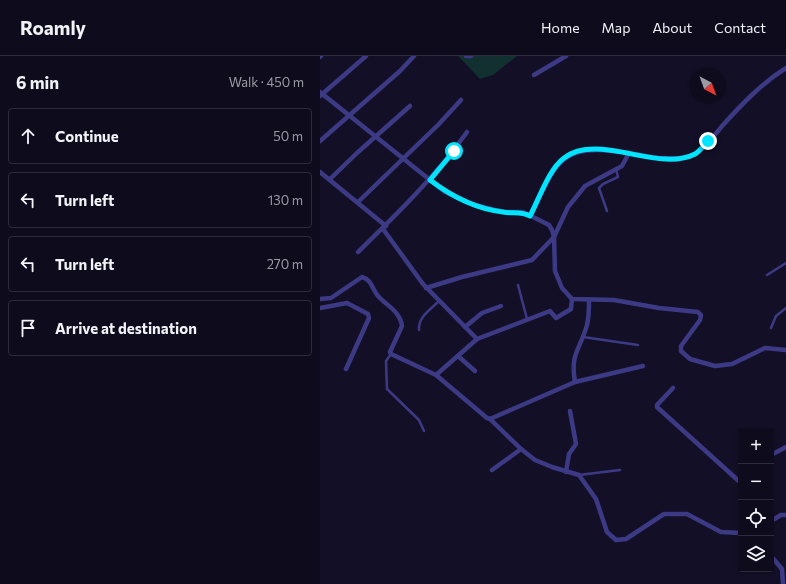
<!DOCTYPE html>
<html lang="en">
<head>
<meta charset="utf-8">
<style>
	:root { --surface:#0e0b1c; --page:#1c1929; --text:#f1f3f6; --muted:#9b9ba3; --line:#2e2b3b }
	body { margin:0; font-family:Commissioner,sans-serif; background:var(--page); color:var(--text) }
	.controls { position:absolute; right:12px; bottom:12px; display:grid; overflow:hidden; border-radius:4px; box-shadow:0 1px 3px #0004 }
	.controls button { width:36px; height:36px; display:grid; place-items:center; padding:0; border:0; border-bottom:1px solid var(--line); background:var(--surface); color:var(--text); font:20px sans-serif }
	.compass { position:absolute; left:370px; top:12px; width:36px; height:36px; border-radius:50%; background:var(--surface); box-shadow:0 1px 3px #0004; rotate:139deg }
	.stop { position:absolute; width:12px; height:12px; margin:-9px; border:3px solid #00e5ff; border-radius:50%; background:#fff }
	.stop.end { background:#00e5ff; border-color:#fff; box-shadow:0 1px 4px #0008 }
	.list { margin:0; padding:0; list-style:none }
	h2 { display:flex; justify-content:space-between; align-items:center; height:52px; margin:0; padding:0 16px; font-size:17px }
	h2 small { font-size:13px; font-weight:400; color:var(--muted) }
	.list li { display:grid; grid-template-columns:26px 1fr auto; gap:12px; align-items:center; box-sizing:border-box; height:56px; margin:0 8px 8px; padding:0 8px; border:1px solid var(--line); border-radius:4px }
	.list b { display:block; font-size:15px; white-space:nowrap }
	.list em { font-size:13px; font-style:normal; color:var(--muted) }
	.icon { flex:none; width:22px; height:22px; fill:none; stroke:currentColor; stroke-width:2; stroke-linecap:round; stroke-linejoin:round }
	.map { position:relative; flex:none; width:466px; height:528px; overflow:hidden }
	header { display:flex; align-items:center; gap:24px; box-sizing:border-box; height:56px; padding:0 20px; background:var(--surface); border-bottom:1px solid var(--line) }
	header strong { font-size:19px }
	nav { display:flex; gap:22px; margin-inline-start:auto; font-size:14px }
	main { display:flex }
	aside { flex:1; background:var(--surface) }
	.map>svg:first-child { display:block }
</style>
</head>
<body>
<header>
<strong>Roamly</strong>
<nav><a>Home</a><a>Map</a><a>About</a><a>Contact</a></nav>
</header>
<main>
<aside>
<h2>6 min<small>Walk · 450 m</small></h2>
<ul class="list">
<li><svg class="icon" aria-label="ahead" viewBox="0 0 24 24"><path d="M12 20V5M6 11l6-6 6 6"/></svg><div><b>Continue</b></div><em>50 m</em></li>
<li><svg class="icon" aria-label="left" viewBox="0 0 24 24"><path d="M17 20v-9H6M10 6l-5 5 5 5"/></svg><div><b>Turn left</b></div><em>130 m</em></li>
<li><svg class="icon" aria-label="left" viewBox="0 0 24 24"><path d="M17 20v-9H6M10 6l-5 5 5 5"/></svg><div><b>Turn left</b></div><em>270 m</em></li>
<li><svg class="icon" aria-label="arrive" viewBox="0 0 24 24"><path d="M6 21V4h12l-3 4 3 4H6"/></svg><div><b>Arrive at destination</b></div></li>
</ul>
</aside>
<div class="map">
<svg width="466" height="528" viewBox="0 0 466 528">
	<rect width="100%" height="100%" fill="#130f26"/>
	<!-- green -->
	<polygon fill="#12302f" points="138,0 197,0 173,19 160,23"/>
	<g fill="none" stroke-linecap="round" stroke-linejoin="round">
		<!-- lane -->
		<g stroke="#3d3a85" stroke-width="2.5">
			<polyline points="287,155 279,132 283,128 298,121 296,113"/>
			<polyline points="447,219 466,207"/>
			<polyline points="198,229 207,263"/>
			<polyline points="451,272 456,260 466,252"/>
			<path d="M99,274C98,261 110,254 119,245"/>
			<polyline points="263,281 318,289"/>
			<polyline points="71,298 66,305 67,333 99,364 104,375"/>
			<polyline points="259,419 300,414"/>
		</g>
		<!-- street -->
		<g stroke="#3d3a85" stroke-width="4.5">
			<polyline points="146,0 151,0"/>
			<polyline points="0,1 1,0"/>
			<polyline points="214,19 246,0"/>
			<polyline points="0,36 125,136 155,149 183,156 203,156 229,169 232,174 234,181 235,215 242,232 252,243 294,244 339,252 378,256 381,259 380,264 361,290 361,295 370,303 395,310 412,308 445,292 466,294"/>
			<polyline points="0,40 46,0"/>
			<polyline points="0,85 80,15 94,0"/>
			<polyline points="0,116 66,170"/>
			<polyline points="10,123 37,97 90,50"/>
			<polyline points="38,146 118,69 141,44"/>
			<path d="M210,160C236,108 238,87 303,96C316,98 326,101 339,102C352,102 364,104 375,98C386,92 395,78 403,69C422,48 442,27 466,12"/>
			<polyline points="63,173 103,228 157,283"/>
			<path d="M38,196C77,158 115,121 147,76"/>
			<polyline points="106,232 142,221 212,204 234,181 248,151 265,130 302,110 309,97"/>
			<path d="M0,243L11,242L42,221C52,224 52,233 58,240C67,250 80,255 82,270L70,296L71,298L116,319L157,283L230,255L236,262L251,253L252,243"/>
			<path d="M269,244C269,252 269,261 267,269C260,294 250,297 255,326L323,310"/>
			<polyline points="0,252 27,247 48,258 49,262 26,313"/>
			<polyline points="145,271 162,257 181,250"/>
			<polyline points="138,300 155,315"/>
			<polyline points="116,319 167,362 170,363 255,326"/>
			<polyline points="353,332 337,349 337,351 421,427"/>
			<polyline points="170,363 201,393 215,404 232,411 259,419 276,443 287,476 296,484 306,483 344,458 367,458 401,476 421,477"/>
			<polyline points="451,399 466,391"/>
			<polyline points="172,414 201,393"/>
			<polyline points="246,416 249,398 256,388 250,355"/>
			<polyline points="451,465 461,459 466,459"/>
			<polyline points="451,500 462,513 463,528"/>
		</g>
	</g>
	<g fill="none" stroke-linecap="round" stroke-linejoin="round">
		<!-- route -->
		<path stroke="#00e5ff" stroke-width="5" d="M134,95L110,124C131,140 157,153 183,156C193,158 201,155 210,160C219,143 229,113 244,102C278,76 338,117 375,98C380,95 384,89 388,85"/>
	</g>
</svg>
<div class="controls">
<button>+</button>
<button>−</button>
<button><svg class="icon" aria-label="locate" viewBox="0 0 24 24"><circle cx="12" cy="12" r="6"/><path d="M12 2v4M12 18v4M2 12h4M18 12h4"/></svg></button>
<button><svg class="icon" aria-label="layers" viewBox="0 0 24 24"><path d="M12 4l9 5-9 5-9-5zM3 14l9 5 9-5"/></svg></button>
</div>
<svg class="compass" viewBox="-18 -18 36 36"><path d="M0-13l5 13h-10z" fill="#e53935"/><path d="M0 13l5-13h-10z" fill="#9b9ba3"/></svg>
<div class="stop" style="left:134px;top:95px"></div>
<div class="stop end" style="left:388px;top:85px"></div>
</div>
</main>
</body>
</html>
